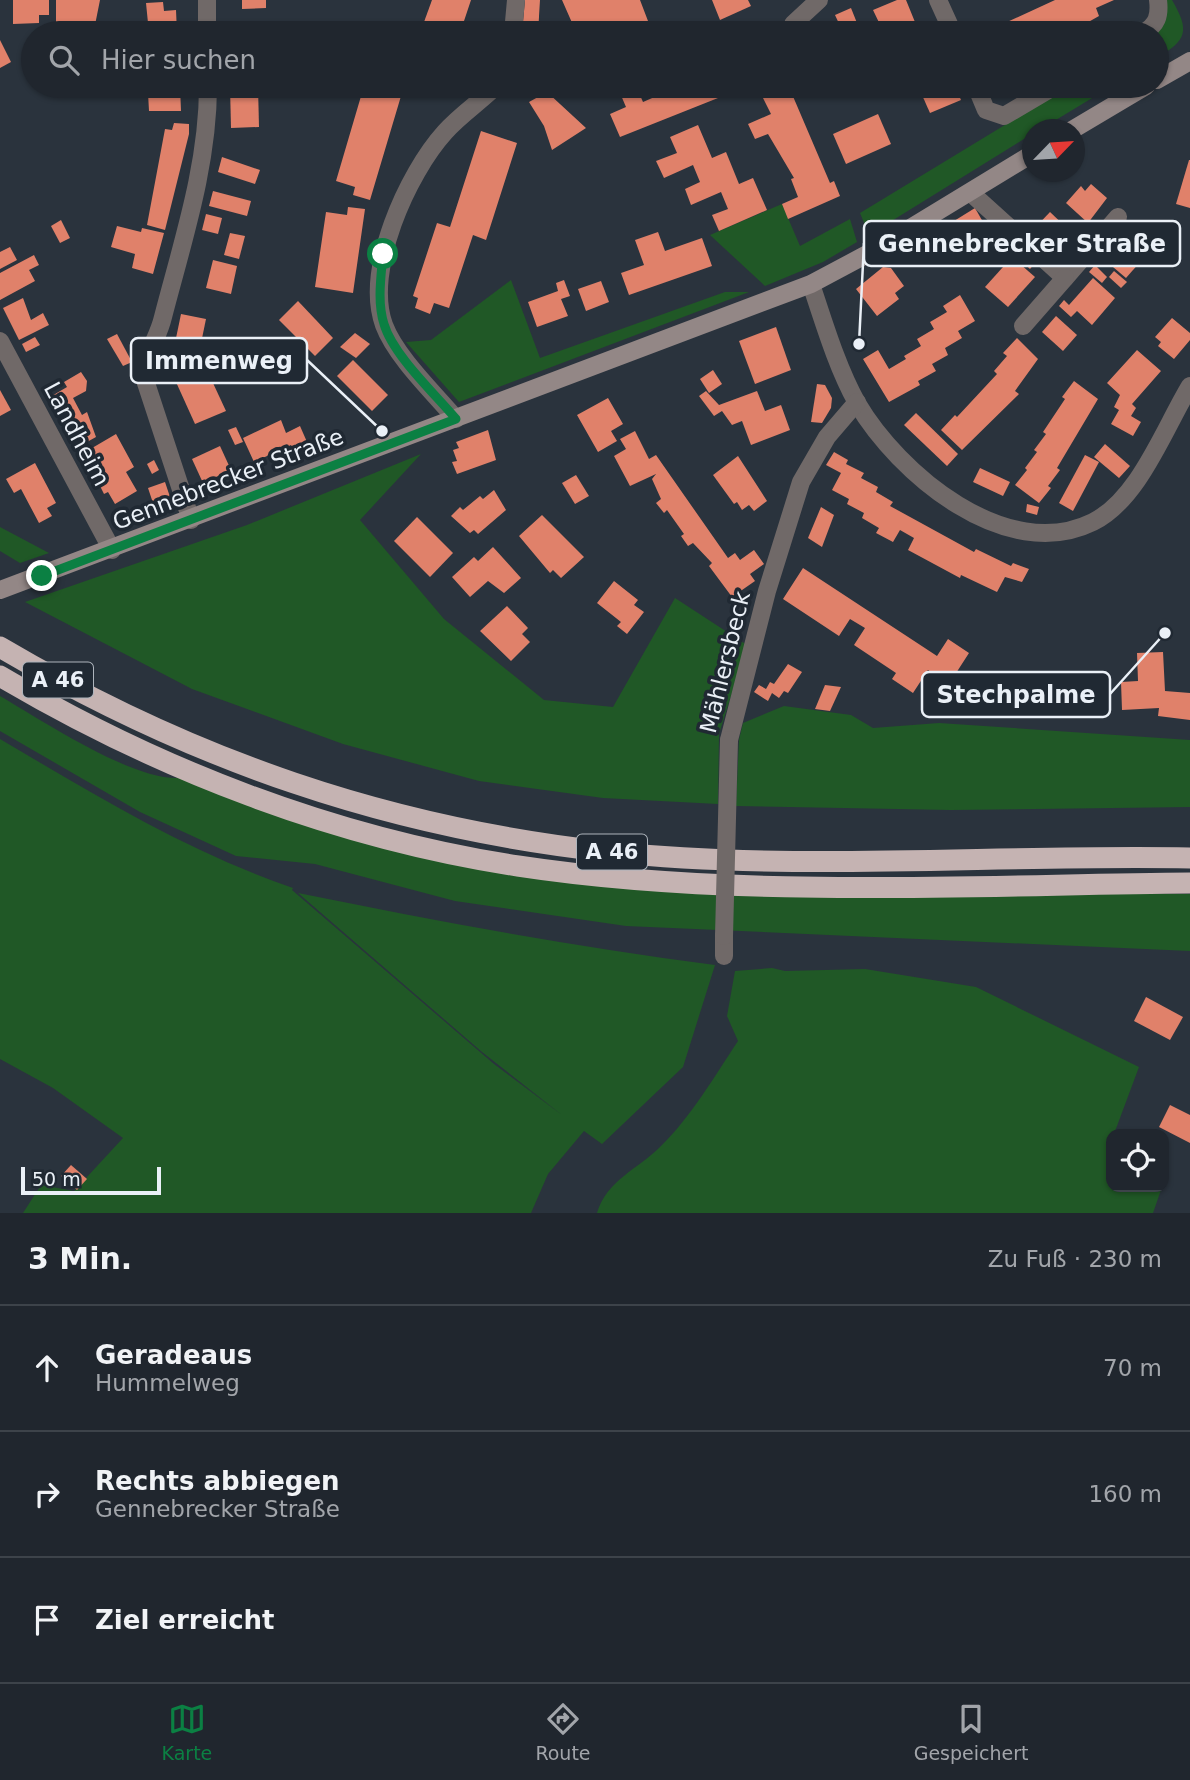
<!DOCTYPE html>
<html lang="de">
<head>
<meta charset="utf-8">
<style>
	:root { --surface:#20262e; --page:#282e36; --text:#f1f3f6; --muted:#a2a5aa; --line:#3d434a; --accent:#0b8043 }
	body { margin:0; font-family:"DejaVu Sans",sans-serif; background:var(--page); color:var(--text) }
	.controls { position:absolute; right:21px; bottom:21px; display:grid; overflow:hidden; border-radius:14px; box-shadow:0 2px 5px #0004 }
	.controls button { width:63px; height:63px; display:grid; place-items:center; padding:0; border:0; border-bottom:2px solid var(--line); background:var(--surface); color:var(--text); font:35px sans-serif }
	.compass { position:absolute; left:1022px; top:119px; width:63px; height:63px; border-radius:50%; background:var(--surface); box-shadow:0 2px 5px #0004; rotate:65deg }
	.scale { position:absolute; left:21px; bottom:18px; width:140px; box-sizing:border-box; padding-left:7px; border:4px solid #eaf0f7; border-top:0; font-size:19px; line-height:24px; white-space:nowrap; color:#eaf0f7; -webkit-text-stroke:5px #202933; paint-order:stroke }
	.stop { position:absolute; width:21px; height:21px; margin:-16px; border:5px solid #0b8043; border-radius:50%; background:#fff }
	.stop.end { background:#0b8043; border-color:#fff; box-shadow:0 2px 7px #0008 }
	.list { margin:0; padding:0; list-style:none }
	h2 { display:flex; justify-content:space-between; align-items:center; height:91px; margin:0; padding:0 28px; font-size:30px }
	h2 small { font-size:23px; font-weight:400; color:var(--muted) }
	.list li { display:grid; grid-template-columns:46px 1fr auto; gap:21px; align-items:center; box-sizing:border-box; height:126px; padding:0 28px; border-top:2px solid var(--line) }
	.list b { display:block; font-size:26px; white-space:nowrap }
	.list p { margin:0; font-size:23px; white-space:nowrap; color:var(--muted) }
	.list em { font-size:23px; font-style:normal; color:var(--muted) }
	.icon { flex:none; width:38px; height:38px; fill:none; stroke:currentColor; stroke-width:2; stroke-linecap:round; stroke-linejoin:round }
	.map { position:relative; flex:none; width:1190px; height:1213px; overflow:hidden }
	.search { position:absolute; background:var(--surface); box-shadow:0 2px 5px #0004; left:21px; right:21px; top:21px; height:77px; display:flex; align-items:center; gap:18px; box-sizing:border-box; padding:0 24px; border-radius:38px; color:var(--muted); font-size:26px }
	.sheet { height:469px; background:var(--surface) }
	nav { display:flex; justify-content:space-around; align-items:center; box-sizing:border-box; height:98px; border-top:2px solid var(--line); background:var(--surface); font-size:19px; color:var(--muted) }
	nav a { display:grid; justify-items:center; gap:4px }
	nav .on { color:var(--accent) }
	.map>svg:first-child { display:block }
</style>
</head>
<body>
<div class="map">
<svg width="1190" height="1213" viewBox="0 0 1190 1213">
	<rect width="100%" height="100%" fill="#2a333d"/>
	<!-- green -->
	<g fill="#205826">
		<path d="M1167,0H1172C1190,31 1187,40 1157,58V33L1166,18Z"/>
		<polygon points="1069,86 1112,86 1041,129 1032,130 1032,134 869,235 860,213"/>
		<polygon points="782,204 800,246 850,219 857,242 823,262 765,286 710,235"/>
		<polygon points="511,280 540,358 725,292 749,292 459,402 406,342 431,340"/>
		<polygon points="421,454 360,520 444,619 544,700 613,707 675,598 747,645 719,734 718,804 603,798 479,781 343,744 192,689 25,602 247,525"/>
		<polygon points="0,527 49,553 20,563 0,551"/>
		<path d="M0,696C43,721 133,781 180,778L475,867L853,891L1190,894V951L626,926L455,901L315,864L236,856L140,812L0,731Z"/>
		<polygon points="784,706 851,715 873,728 939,723 1190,740 1190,807 951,810 736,806 739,740 743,723"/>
		<path d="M0,739C95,795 188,852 293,888L292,890L494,1064L562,1115L482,1052L298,893C436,921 575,947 715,965L683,1067L602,1144L584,1131L548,1174L531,1213H23L41,1185L74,1191L123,1138L53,1088L0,1059Z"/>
		<path d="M772,968L785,971L865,969L976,987L1139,1067L1114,1134H1111V1187H1162L1153,1213H597C607,1180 638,1169 660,1147C691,1117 714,1077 738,1041L727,1016L735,971Z"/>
	</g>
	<!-- building -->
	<g fill="#e0816a">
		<polygon points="13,0 49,0 49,15 39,15 39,23 13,24"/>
		<polygon points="56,0 100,0 95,25 86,25 86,22 56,22"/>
		<polygon points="242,0 266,0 266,8 242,9"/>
		<polygon points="432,0 471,0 460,33 420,33"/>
		<polygon points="525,0 540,0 538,33 522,33"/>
		<polygon points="562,0 640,0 648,21 618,33 584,33 580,23 573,25"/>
		<polygon points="712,0 748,0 751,6 720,20"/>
		<polygon points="897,0 906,0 917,27 920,26 923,33 884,33 873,10"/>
		<polygon points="1055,0 1114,0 1096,8 1099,16 1069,33 983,33"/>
		<polygon points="163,2 164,11 176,10 177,33 149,33 146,3"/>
		<polygon points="851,8 857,23 842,30 835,15"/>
		<polygon points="277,27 278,33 244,33 244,28"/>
		<polygon points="0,40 11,62 0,68"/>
		<polygon points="156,86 180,86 181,111 149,111 148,93 156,93"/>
		<polygon points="230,86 258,86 259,127 231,128"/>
		<polygon points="364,86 404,86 370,200 353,195 355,187 336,181"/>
		<polygon points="617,86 636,86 643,102 659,95 655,86 751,86 752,89 718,98 620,137 610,114 626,107"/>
		<polygon points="918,86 955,86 961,100 930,113"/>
		<polygon points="789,87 830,183 834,181 840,196 788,219 782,204 798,197 791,179 794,178 768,134 755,139 748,124 771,114 763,98"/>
		<polygon points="547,92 586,128 552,150 544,126 529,102"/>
		<polygon points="878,114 891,144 846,164 833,134"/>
		<polygon points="174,123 189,124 189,134 165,230 147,225 165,129 172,130"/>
		<polygon points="698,125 712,158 726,152 739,184 753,178 767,210 719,231 712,215 728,209 721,192 691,205 685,189 700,182 693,165 664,178 656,161 677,153 670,137"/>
		<polygon points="481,131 517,143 486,240 473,235 449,308 434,303 430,314 415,308 418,298 413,296 437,223 450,227"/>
		<polygon points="222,157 260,170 255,184 218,172"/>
		<polygon points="1189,160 1190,160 1190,208 1176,204"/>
		<polygon points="1091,184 1107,198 1088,223 1066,203 1081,186 1085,191"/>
		<polygon points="213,191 251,201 247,216 209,206"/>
		<polygon points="348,207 365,209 353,293 315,287 326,212 347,215"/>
		<polygon points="975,208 983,222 933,253 925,239"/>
		<polygon points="1050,212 1070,231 1053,250 1032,231"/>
		<polygon points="206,214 222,218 218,234 202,230"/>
		<polygon points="61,220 70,238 60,243 51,226"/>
		<polygon points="117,226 141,232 142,228 164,233 153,274 132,268 135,254 111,247"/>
		<polygon points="1122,230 1148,253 1126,278 1100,256"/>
		<polygon points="658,232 665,251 702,238 712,266 629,295 621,273 644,265 635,240"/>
		<polygon points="230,233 245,236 239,259 224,255"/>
		<polygon points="10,247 17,260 0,269 0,252"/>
		<polygon points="1023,251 1035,263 1030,269 1017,257"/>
		<polygon points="34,255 39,265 29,270 35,281 0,300 0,273"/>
		<polygon points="1012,257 1035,277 1008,307 985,287"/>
		<polygon points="213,260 237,266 231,294 206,288"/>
		<polygon points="1095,265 1107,277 1102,283 1089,272"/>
		<polygon points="883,267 891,268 904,286 895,293 899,299 877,316 856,289"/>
		<polygon points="1114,271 1127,282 1121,288 1109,277"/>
		<polygon points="1093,278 1115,298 1092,325 1077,311 1071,317 1059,306 1064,300 1069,305"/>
		<polygon points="564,280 570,296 561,299 568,316 537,327 528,302 558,291 556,283"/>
		<polygon points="601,281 609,302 586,311 578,289"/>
		<polygon points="960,295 975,321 958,331 962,338 945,348 948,355 932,364 936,371 918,381 920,385 889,402 863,359 878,350 889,369 906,359 904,356 921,346 917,339 934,329 930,322 947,312 943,306"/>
		<polygon points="23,298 31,320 43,313 49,325 19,340 3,308"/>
		<polygon points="298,301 333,338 315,356 279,320"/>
		<polygon points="181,314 206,319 200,348 175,343"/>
		<polygon points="1056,316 1077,335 1063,351 1042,332"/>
		<polygon points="1172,318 1190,333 1190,340 1174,359 1158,346 1161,342 1155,337"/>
		<polygon points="776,327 791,370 755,384 739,341"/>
		<polygon points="355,333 370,344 356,358 340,347"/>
		<polygon points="117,334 132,362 123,366 107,339"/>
		<polygon points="35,337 40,345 26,352 22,344"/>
		<polygon points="1017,338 1038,359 1015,391 1019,394 962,450 941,430 955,415 957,417 997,374 994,371 1007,356 1003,353"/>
		<polygon points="1137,350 1161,371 1132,404 1136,408 1131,416 1141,422 1133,436 1111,424 1119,410 1114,407 1120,395 1107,383"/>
		<polygon points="353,360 388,395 372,411 337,376"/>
		<polygon points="206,368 226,411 195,424 176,382"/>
		<polygon points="713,370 722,384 709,393 700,379"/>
		<polygon points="81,372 87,381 86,391 73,398 82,415 87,412 96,437 78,447 50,397 67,387 64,382"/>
		<polygon points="1074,381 1098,399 1057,468 1060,470 1048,486 1051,488 1039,503 1015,485 1027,470 1025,468 1037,452 1034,450 1046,434 1043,432 1065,399 1062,397"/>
		<polygon points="817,384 825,385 832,398 831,408 822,423 811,422"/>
		<polygon points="0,390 11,410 0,416"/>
		<polygon points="706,391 719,405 757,391 765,411 781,405 790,430 751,445 742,421 732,425 722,411 714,416 699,396"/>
		<polygon points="608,398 623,424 611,431 617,441 598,452 577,415"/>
		<polygon points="916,413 958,454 947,466 904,425"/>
		<polygon points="281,420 286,433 300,426 307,442 293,448 291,445 254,462 243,438"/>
		<polygon points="236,427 243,442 235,445 228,430"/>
		<polygon points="488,430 496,460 457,474 452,462 457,461 453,450 459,448 456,442"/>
		<polygon points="635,431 649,459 656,455 728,558 735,553 740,560 754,550 764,564 750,574 755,581 732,597 709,566 712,563 693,543 688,546 681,536 684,534 667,510 664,513 656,503 661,499 652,479 656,474 630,486 614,456 626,449 620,439"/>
		<polygon points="116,434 134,467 126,472 137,491 115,504 108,492 104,494 100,486 104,484 87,451"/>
		<polygon points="1105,444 1130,466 1119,478 1094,457"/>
		<polygon points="220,446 231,470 203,483 192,459"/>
		<polygon points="834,452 848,460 846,464 864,473 861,478 878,487 876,492 893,502 890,506 974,552 976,549 1011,566 1013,563 1029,569 1022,582 1005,577 997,592 961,575 960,578 908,550 914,538 900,530 893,542 876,533 879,528 862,518 864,513 847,504 849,499 832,490 841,473 826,465"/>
		<polygon points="1085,455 1099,462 1073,511 1059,503"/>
		<polygon points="738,456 767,501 754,511 749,505 742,510 737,502 734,504 713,475"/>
		<polygon points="154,460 159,470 152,474 147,464"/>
		<polygon points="35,463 56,503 47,508 52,516 39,523 21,489 14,493 6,479"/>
		<polygon points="980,468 1010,482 1003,496 973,482"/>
		<polygon points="576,475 589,496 575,504 562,483"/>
		<polygon points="165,482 170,497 153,503 148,488"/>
		<polygon points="494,490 506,510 478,534 474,530 470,533 451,516 460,507 463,510 480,496 483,499"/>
		<polygon points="1027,504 1039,507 1037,515 1026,512"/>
		<polygon points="821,507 834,515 822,547 808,538"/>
		<polygon points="542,515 584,557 561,578 553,570 550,573 519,536"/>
		<polygon points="417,517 453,553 430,577 394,541"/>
		<polygon points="493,547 521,578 504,593 488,581 470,597 452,577 474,557 478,561"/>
		<polygon points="803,568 937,656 948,639 969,653 949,684 928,670 913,693 892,679 896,673 854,645 865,628 850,619 839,636 783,599"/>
		<polygon points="614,581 638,600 634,605 644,612 627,634 617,626 621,622 597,603"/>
		<polygon points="507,606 528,628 522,634 530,642 511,661 480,631"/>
		<polygon points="1163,652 1165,691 1190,693 1190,720 1158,716 1159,708 1122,710 1121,682 1138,681 1137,653"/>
		<polygon points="788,664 802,672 788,693 784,691 779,698 772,693 768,701 754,692 759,685 766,689 770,682 774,684"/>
		<polygon points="825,685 841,687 830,711 815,709"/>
		<polygon points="1146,997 1183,1017 1170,1040 1134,1021"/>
		<polygon points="1170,1105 1190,1115 1190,1143 1159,1127"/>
		<polygon points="71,1165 87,1179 77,1190 61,1176"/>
	</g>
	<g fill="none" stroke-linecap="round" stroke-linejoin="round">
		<!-- street -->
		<g stroke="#706968" stroke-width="18">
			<polyline points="207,0 207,33"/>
			<polyline points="938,0 953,33"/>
			<polyline points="793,24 819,0"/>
			<polyline points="513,33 516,0"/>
			<path d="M1143,33C1157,25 1160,16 1158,0"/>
			<polyline points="976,86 986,110 1004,116 1055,86"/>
			<polyline points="971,193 1065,278 1118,217"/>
			<path d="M811,284C824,323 837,367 857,403C898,473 1006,565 1093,522C1139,499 1164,429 1190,386"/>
			<polyline points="1023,326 1065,278"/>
			<polyline points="0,341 112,550"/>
			<path d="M456,419C434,393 396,357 384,325C364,270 407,174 445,132C460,115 480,102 496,86"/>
			<path d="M191,520L144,377C145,353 158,339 163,317C183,240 208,165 208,86"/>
			<polyline points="729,740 767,591 801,482 827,437 857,402"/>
			<polyline points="724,936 724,956"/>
		</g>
		<!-- secondary -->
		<g stroke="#938786" stroke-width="18">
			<polyline points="1157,80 1190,61"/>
			<polyline points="1072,130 1146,86"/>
			<polyline points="0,590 811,284 871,252 1032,154"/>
		</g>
		<!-- highway -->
		<g stroke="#c5b3b2" stroke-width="21">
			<path d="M0,647C192,760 388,828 610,852C802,872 997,854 1190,858"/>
			<path d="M0,676C159,770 335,838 518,866C734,899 971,885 1190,883"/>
		</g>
		<!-- street-bridge -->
		<polyline stroke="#706968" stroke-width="18" points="724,936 729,740"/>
	</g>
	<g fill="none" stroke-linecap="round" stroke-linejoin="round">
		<!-- route -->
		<path stroke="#0b8043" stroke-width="9" d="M42,576L456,419C435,394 393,355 384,324C377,302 381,277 383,254"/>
	</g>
	<g text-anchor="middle" stroke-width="7" stroke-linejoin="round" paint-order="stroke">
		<!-- shield labels -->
		<g fill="#202933" stroke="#adb4bc" stroke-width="2">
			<rect x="23" y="662.5" width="70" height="35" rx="5"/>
			<rect x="577" y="834.5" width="70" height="35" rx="5"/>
		</g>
		<g font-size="21" font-weight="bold" fill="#eaf0f7">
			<text x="58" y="687">A 46</text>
			<text x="612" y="859">A 46</text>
		</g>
		<!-- street labels -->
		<g font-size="23" fill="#eaf0f7" stroke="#202933">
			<text transform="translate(77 434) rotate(62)" y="8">Landheim</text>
			<text transform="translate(228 479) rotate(-21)" y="8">Gennebrecker Straße</text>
			<text transform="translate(725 662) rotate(-76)" y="8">Mählersbeck</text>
		</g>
	</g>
	<!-- callouts -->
	<path fill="none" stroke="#eaf0f7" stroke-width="2.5" d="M859 344L864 243M382 431L307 360M1165 633L1110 694"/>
	<g fill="#eaf0f7" stroke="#202933" stroke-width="2.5">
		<circle cx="859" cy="344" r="7"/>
		<circle cx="382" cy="431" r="7"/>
		<circle cx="1165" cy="633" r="7"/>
	</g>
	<g fill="#202933" stroke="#eaf0f7" stroke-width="2.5">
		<rect x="864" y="221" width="316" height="45" rx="7"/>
		<rect x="131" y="338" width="176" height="45" rx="7"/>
		<rect x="922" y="672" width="188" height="45" rx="7"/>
	</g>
	<g font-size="24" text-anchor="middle" font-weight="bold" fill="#eaf0f7">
		<text x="1022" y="252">Gennebrecker Straße</text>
		<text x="219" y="369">Immenweg</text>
		<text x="1016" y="703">Stechpalme</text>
	</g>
</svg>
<div class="controls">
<button><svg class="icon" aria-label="locate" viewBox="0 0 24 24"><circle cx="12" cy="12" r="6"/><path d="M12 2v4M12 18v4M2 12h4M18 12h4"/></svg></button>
</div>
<svg class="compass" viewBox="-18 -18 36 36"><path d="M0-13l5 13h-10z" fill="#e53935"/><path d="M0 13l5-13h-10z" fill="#a2a5aa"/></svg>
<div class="scale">50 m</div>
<div class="stop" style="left:383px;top:254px"></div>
<div class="stop end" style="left:42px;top:576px"></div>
<div class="search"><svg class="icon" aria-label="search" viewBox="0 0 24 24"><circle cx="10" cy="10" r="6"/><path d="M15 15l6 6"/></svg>Hier suchen</div>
</div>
<section class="sheet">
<h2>3 Min.<small>Zu Fuß · 230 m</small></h2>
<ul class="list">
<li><svg class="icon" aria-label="ahead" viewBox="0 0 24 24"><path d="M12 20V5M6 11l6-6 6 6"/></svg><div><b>Geradeaus</b><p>Hummelweg</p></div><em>70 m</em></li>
<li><svg class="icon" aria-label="right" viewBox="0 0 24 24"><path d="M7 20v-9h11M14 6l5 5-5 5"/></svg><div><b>Rechts abbiegen</b><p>Gennebrecker Straße</p></div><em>160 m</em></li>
<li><svg class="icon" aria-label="arrive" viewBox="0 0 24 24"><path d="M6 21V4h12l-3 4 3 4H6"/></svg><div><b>Ziel erreicht</b></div></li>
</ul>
</section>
<nav>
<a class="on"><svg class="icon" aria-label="map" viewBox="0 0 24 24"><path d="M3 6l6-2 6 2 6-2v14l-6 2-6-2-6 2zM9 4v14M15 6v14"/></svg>Karte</a>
<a><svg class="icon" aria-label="directions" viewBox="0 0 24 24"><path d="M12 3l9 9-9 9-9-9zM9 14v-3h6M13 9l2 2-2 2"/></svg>Route</a>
<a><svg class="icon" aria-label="saved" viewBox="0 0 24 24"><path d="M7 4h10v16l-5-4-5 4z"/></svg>Gespeichert</a>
</nav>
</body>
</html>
